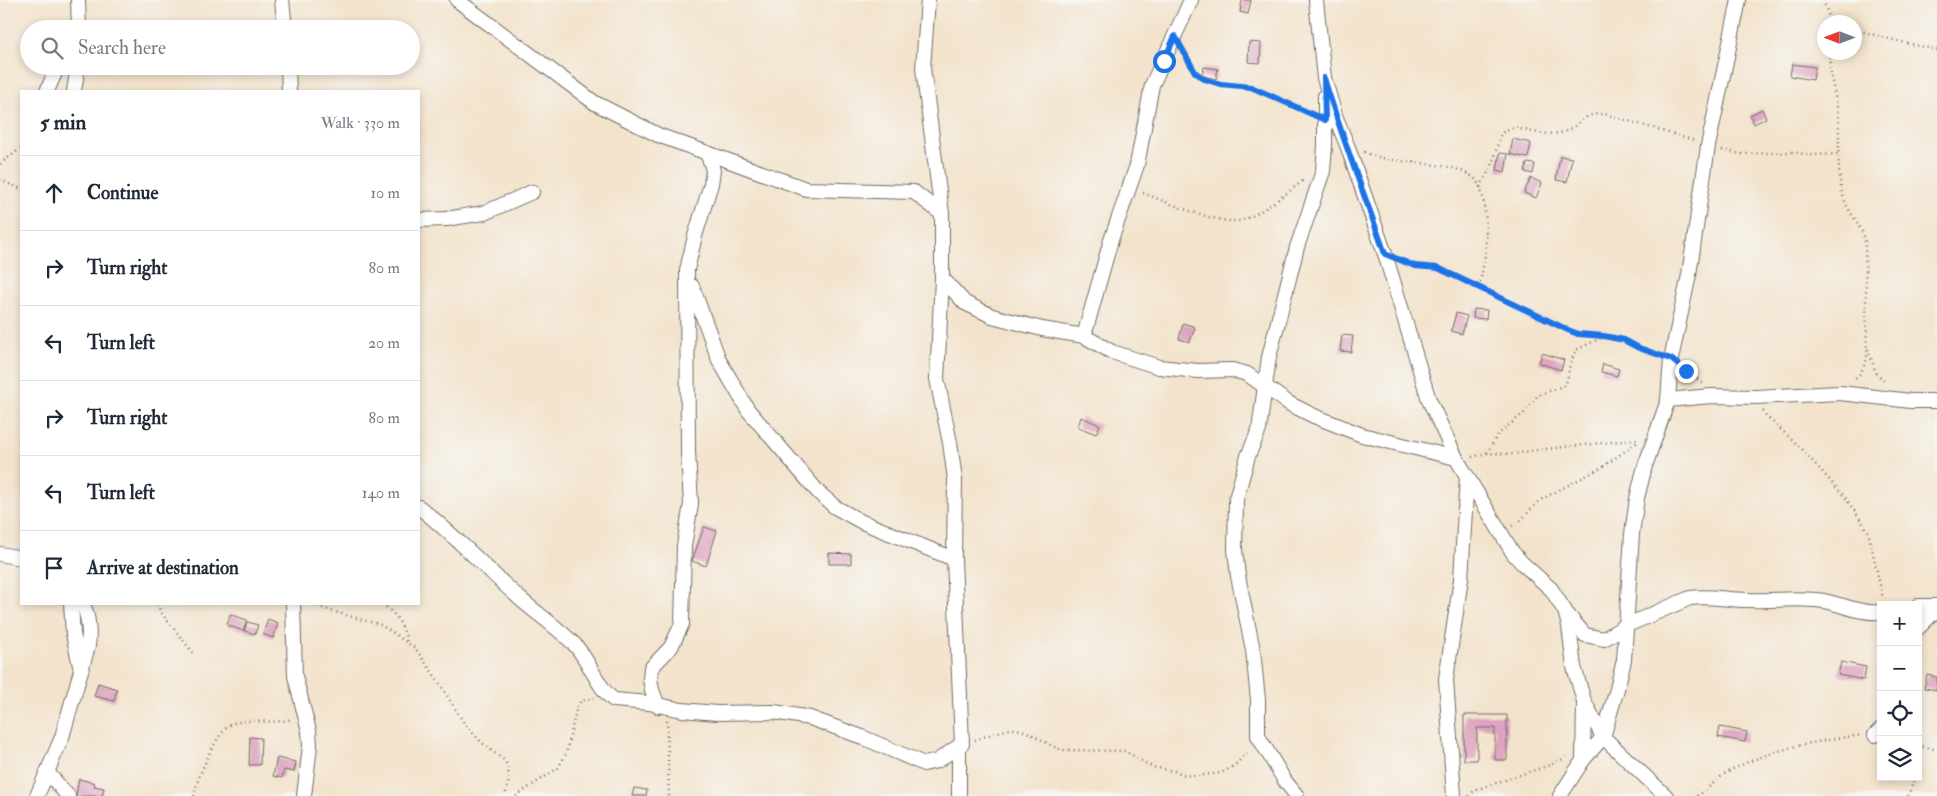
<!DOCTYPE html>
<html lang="en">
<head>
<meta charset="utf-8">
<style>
	:root { --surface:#fff; --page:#f6f6f7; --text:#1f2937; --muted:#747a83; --line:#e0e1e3 }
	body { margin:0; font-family:"IM FELL Double Pica",serif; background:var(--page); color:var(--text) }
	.controls { position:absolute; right:15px; bottom:15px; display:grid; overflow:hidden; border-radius:0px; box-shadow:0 2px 8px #0003 }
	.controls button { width:45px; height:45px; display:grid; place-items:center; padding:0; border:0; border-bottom:1px solid var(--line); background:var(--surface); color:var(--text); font:25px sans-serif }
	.compass { position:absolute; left:1817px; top:15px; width:45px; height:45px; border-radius:50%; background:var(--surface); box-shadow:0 2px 8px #0003; rotate:270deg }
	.stop { position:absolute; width:15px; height:15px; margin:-11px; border:4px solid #1a73e8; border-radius:50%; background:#fff }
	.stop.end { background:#1a73e8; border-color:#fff; box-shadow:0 1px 5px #0008 }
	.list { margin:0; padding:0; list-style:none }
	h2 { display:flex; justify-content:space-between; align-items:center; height:65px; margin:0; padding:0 20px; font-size:21px }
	h2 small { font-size:16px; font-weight:400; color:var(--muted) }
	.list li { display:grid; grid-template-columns:32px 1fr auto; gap:15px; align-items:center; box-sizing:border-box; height:75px; padding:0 20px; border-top:1px solid var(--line) }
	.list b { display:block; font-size:19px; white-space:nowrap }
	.list em { font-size:16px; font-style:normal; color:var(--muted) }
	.icon { flex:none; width:28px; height:28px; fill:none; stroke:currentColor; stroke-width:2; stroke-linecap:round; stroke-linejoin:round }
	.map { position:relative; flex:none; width:1937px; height:796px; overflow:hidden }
	.search { position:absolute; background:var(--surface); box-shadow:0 2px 8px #0003; left:20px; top:20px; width:400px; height:55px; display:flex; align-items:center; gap:12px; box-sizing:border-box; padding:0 18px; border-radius:28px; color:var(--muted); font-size:19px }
	.panel { position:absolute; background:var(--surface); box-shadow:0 2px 8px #0003; left:20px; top:90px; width:400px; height:515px; border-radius:0px }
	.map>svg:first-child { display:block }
</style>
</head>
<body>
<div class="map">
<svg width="1937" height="796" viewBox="0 0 1937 796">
	<rect width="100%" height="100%" fill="#f6f6f2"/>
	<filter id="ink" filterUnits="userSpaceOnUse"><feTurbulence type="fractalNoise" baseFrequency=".02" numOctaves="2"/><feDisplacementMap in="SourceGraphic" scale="10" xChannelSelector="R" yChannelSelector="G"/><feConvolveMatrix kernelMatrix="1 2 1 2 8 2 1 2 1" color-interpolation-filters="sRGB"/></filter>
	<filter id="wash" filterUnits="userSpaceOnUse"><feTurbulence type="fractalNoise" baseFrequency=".0096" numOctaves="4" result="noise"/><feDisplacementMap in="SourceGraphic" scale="20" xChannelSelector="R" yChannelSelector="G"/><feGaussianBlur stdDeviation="1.12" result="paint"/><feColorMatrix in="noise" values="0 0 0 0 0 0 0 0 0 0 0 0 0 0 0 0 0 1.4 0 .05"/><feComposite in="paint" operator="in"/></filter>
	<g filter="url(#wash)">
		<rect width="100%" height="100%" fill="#f3e3cc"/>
		<g id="blocks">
			<!-- building -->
			<g fill="#dda3be">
				<polygon points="1242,0 1251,0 1248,14 1240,12"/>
				<polygon points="1249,42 1261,43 1260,63 1248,62"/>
				<polygon points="1792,64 1815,67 1813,80 1790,76"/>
				<polygon points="1204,67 1218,69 1216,79 1202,76"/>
				<polygon points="1762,109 1766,118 1754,124 1750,115"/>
				<polygon points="1513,139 1531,143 1528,158 1510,154"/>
				<polygon points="1500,153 1508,154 1505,172 1497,170"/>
				<polygon points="1560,156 1572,158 1567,182 1556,180"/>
				<polygon points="1527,163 1535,164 1533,174 1525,172"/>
				<polygon points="1531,178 1542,183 1536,198 1524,193"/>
				<polygon points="1474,309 1487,310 1486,319 1473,318"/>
				<polygon points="1456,313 1467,316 1462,334 1451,331"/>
				<polygon points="1183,323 1195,327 1190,342 1179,339"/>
				<polygon points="1342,335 1353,336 1351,352 1340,351"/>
				<polygon points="1542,353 1564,360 1561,370 1539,363"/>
				<polygon points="1603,364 1619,369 1617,376 1601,372"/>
				<polygon points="1081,417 1100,425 1096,434 1078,427"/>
				<polygon points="704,527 717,531 706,566 692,561"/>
				<polygon points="829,553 851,554 851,564 829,564"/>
				<polygon points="230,614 247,620 243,631 227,625"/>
				<polygon points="268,619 278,623 273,638 263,634"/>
				<polygon points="247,622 258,625 255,634 244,631"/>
				<polygon points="1841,662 1866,667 1864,680 1838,675"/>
				<polygon points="1927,675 1937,677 1937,690 1924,688"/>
				<polygon points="98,683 117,689 114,701 94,696"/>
				<polygon points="1464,715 1507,715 1507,760 1495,760 1495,728 1477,728 1477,760 1464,760"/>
				<polygon points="1720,727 1747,732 1745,742 1718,737"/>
				<polygon points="250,737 261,738 260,765 249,765"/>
				<polygon points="277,758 296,762 294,772 284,770 282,778 273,776"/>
				<polygon points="79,779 95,783 94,786 104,788 102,796 76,796"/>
				<polygon points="634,788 647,790 646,796 632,796"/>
			</g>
		</g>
	</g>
	<g filter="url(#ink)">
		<use href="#blocks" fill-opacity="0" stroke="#716b63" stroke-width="1"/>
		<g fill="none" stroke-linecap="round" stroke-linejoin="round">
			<defs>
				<g id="minor">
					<polyline points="78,0 79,29"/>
					<polyline points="282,0 285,29"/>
					<polyline points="457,0 595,103 658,135 806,189 914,192 942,214"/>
					<polyline points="928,0 923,68 942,214 942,278 937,379 950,443 955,479 954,559 962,744 959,746 959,796"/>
					<polyline points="1316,0 1324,78 1336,118 1347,145 1385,254 1429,400 1456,458 1513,553 1522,563 1551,589 1565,611 1569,626 1574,667 1584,701 1603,737 1666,796"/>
					<polyline points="288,66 289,91"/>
					<polyline points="47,91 58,66"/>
					<polyline points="74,91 78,66"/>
					<polyline points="419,220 446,219 484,213 532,192"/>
					<polyline points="942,278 965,303 992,316 1042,329 1084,336 1112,352 1159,367 1198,371 1232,370 1247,374 1290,404 1314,416 1362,435 1456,458"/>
					<polyline points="692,286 719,360 748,410 819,493 835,507 862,522 954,559"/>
					<polyline points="1084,336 1111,240 1137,165 1152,85 1191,0"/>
					<polyline points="1668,400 1711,396 1755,397 1840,393 1911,401 1937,401"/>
					<path d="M419,507C454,535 485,567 518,597C536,613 557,627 574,644C589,659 597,688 614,700L649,703L682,710L717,713L774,712L810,718L862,737L924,764L937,761L959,746"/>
					<polyline points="0,554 21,558"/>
					<polyline points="71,604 73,634 81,670"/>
					<polyline points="293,604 295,676 309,731 310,746 304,796"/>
					<polyline points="1918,606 1937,606"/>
					<path d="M1567,614L1585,635L1604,639L1625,626L1690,598C1709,595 1728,600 1747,600C1773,601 1799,597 1824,601C1844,605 1861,614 1881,612"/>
					<polyline points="1918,628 1937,609"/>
					<polyline points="658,706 652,690 650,679 651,668 671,647 682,624 684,546 691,504 688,452 687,270 695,236 711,184 713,171 711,163 707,154"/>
					<polyline points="1875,735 1881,729"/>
					<polyline points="1583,760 1584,703"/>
					<polyline points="48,773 68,796"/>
					<path d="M37,796L62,737L88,646C90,631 89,618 83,604"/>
					<polyline points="1297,796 1285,781 1258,736 1258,700 1253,650 1238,576 1235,550 1236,499 1248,456 1259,430 1269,357 1297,247 1323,171 1325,146 1325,96"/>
					<polyline points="1454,796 1446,679 1461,579 1467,476"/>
					<polyline points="1560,796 1583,760 1603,737 1617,689 1624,660 1632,534 1637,498 1645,466 1668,400 1671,359 1689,275 1708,146 1739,0"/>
				</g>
			</defs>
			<!-- minor casing -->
			<use href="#minor" stroke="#716b63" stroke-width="16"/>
			<!-- path -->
			<g stroke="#716b63" stroke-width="2.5" stroke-dasharray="1 4" stroke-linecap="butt">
				<polyline points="1823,0 1831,22"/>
				<polyline points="1854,29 1889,39 1937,50"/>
				<path d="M1830,52C1828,74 1836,94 1838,114C1841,142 1835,173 1844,199C1849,214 1862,225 1865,241L1867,359L1860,374L1853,380"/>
				<path d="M1183,53C1202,92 1217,78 1250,87C1271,93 1291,105 1310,113"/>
				<polyline points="1722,150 1742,154 1793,152 1809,155 1840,154"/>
				<path d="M1364,152C1384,161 1407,161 1428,164C1444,166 1463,168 1475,179C1487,191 1487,237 1485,254C1484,265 1481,276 1479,288"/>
				<polyline points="0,164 21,148"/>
				<polyline points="0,180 21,189"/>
				<path d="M1480,187L1492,165L1501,133L1515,127C1529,132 1552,137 1566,131C1583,123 1582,113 1605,114L1696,141"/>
				<path d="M1143,193C1164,201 1223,227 1243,220C1260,214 1290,191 1305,179"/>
				<path d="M1402,261L1415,266L1438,268L1567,330C1583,336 1599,334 1615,338C1630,341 1643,349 1657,354"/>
				<polyline points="1868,349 1876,373 1886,383"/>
				<polyline points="1685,370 1703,383"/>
				<polyline points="1763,411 1766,416 1798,445 1845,497 1868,531 1883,598"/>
				<polyline points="1487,453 1498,434 1524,413 1538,395 1563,386 1567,381 1570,364 1576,350 1603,337"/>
				<polyline points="1472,457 1487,453 1514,454 1536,450 1640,439"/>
				<polyline points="1512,526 1520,521 1540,500 1601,468 1638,442"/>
				<polyline points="157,604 162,614 195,655"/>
				<polyline points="313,604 328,610 381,625 415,648 435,676 464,723 481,742 505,761 508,767 509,780 505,796"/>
				<path d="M382,604C397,615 402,623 407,641"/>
				<polyline points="667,720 669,796"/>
				<path d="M975,740C987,736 1001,730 1013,729C1031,729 1046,746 1063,750L1125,751L1152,767L1174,771L1186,775L1197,776L1221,773L1235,765L1249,751"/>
				<polyline points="1918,745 1937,750"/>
				<polyline points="1918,763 1922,746"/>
				<path d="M194,796C196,780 218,727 234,723C252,718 273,725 291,719"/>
				<polyline points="516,796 558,768 566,754 577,706 581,701 594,698"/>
				<polyline points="1469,796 1475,790 1550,765 1567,757"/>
				<path d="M1697,796C1709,789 1717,778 1728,772C1769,749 1815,741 1862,735"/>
				<polyline points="1908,796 1915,777"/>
			</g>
			<!-- minor -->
			<use href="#minor" stroke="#fff" stroke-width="14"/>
		</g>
	</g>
	<g fill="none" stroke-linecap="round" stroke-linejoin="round" filter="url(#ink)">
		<!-- route -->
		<path stroke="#1a73e8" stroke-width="6" d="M1164,61L1175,36L1195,72L1204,79L1220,84L1251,87L1325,120L1324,78C1342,138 1365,196 1385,254L1415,266L1438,268L1568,330L1578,334L1604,336L1624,340L1639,348L1671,359L1686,371"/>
	</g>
</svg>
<div class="controls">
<button>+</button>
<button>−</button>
<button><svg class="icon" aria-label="locate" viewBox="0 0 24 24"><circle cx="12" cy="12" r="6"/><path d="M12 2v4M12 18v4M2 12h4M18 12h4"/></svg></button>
<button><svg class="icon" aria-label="layers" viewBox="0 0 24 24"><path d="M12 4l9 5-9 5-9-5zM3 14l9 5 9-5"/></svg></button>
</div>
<svg class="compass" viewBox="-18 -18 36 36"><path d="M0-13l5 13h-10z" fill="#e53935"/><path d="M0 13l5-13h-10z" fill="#747a83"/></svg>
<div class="stop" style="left:1164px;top:61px"></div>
<div class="stop end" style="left:1686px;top:371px"></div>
<div class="search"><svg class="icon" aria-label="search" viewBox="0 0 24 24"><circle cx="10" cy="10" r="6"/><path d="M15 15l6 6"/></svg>Search here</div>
<section class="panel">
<h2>5 min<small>Walk · 330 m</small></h2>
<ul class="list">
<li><svg class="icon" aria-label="ahead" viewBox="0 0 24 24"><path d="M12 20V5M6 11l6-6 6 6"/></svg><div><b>Continue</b></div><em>10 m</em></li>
<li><svg class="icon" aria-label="right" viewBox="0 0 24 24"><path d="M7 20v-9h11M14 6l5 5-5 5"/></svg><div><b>Turn right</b></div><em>80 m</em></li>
<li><svg class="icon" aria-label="left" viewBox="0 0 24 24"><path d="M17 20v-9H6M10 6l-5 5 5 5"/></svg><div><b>Turn left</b></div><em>20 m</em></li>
<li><svg class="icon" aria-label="right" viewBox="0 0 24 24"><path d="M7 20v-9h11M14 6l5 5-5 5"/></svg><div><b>Turn right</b></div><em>80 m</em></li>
<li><svg class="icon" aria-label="left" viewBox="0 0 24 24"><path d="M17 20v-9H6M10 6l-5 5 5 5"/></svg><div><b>Turn left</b></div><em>140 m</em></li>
<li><svg class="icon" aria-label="arrive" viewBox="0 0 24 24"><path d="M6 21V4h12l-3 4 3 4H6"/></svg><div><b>Arrive at destination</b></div></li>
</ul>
</section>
</div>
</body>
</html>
